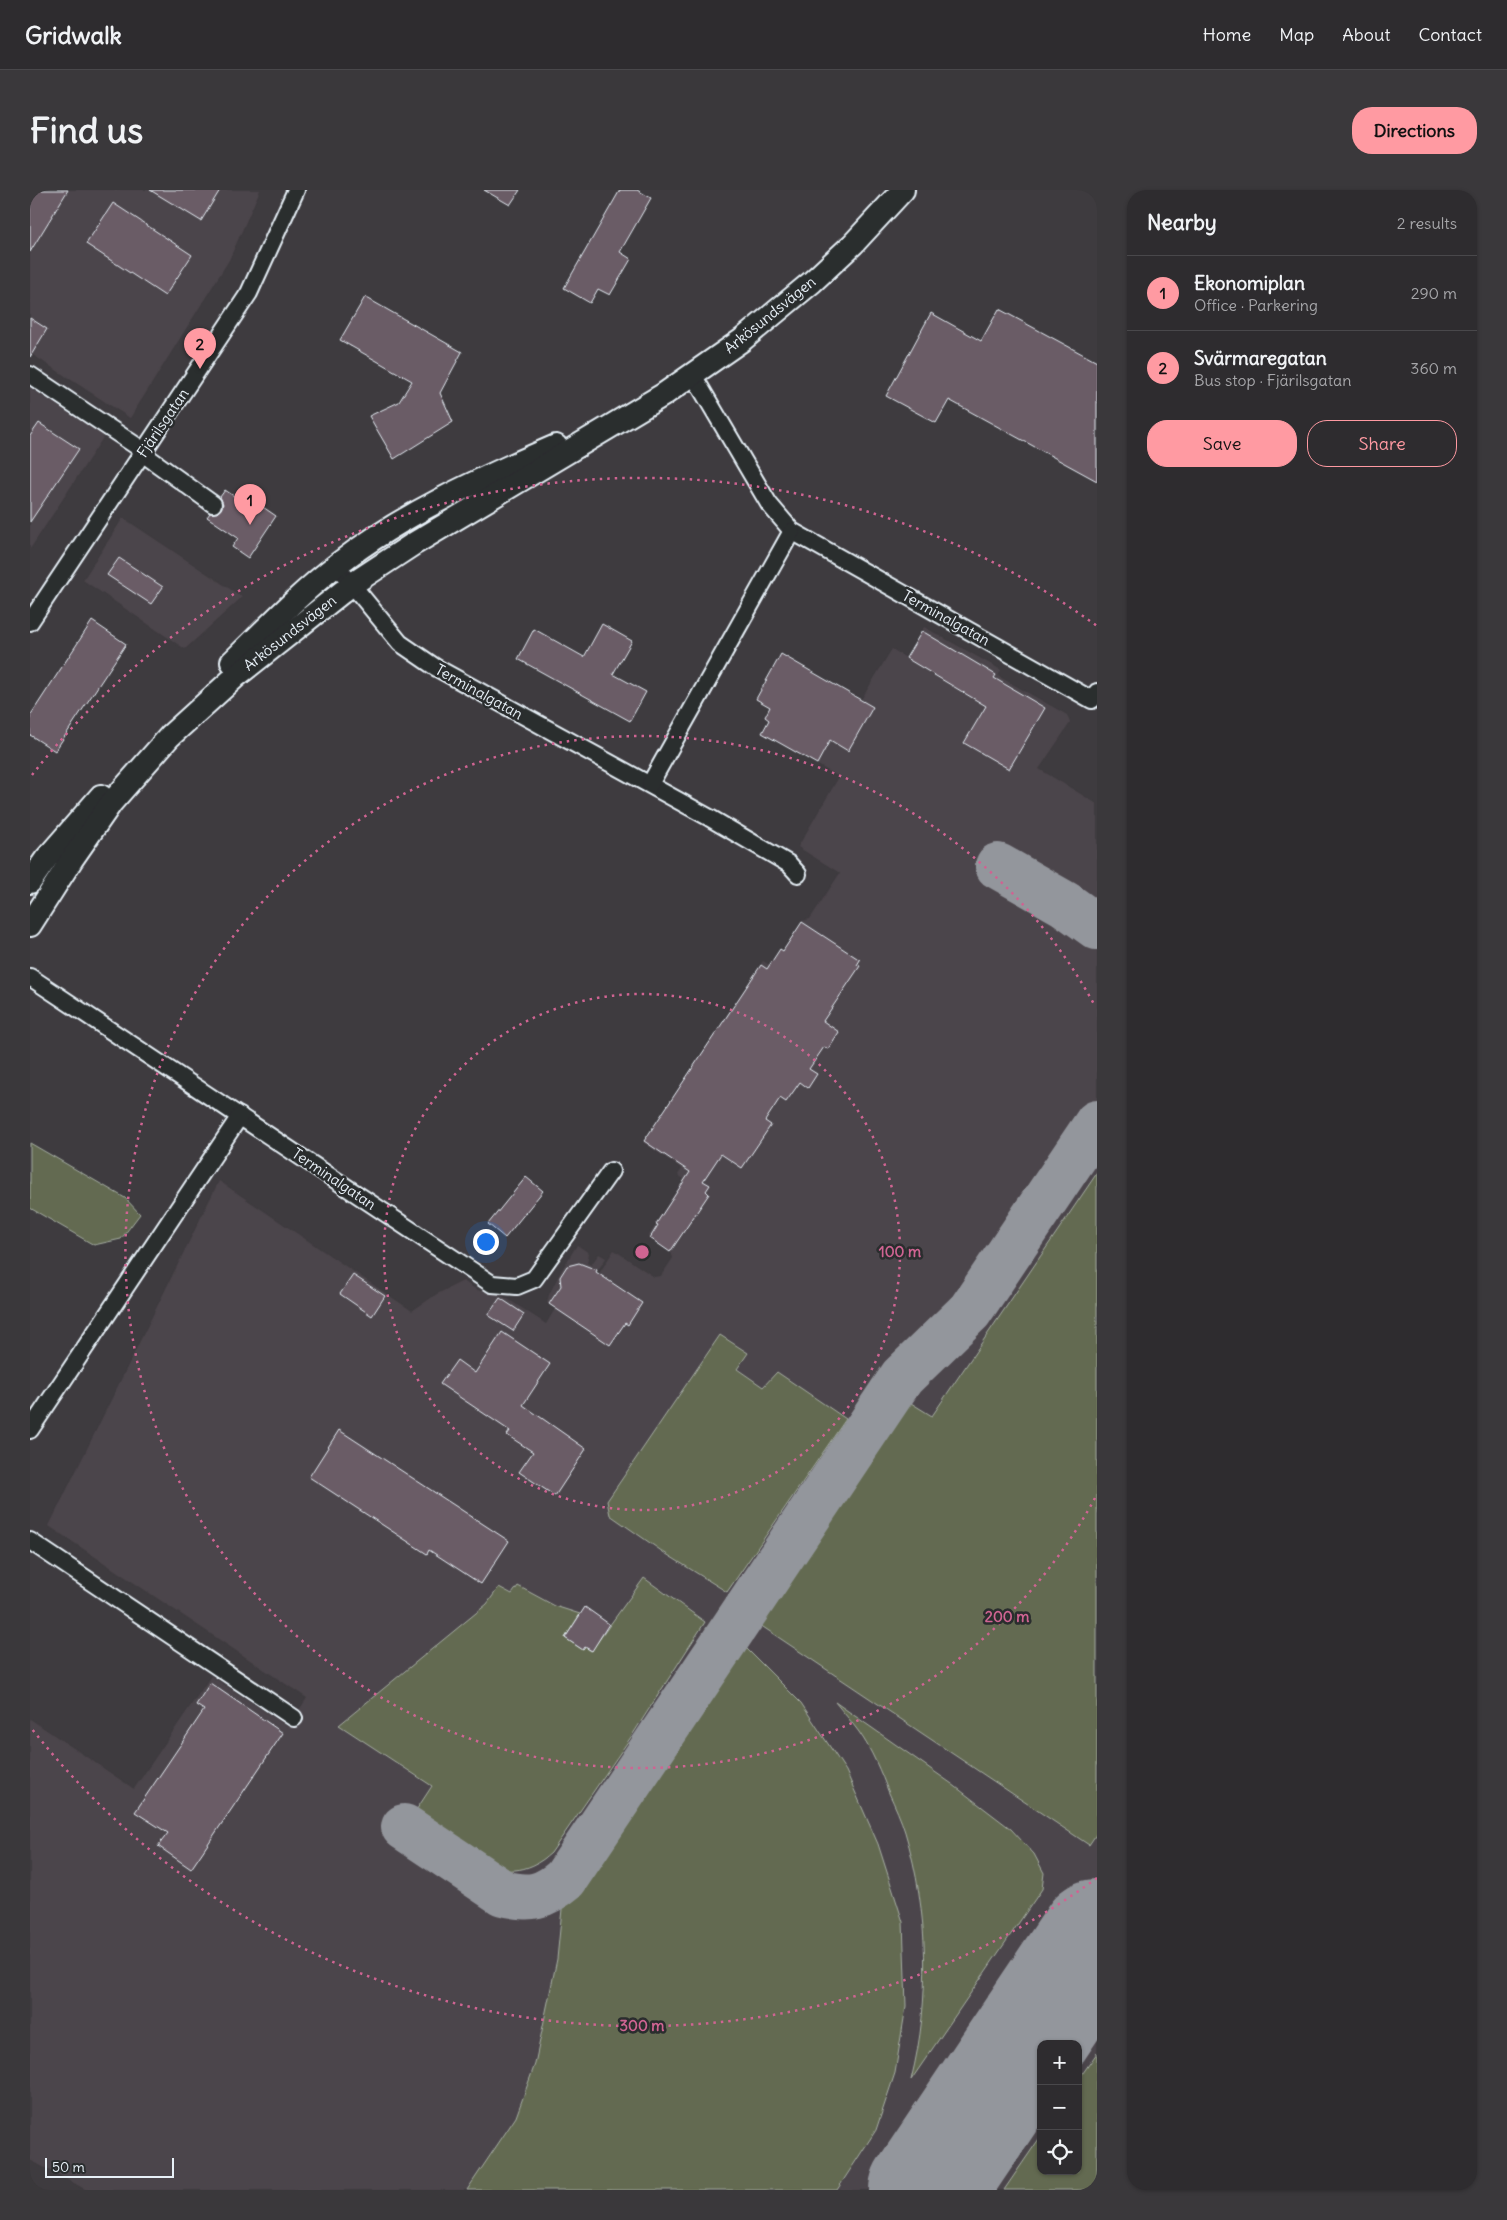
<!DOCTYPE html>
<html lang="en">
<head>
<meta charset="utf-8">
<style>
	:root { --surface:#2e2c2f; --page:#3a383b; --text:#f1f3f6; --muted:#a7a7aa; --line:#49484b; --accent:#ff9aa2 }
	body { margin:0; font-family:Delius,sans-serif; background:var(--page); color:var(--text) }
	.controls { position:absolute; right:15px; bottom:15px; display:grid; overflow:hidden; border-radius:10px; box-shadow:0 1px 4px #0004 }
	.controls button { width:45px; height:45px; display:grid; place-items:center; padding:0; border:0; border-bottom:1px solid var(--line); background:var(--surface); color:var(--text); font:25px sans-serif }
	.scale { position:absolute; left:15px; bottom:12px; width:129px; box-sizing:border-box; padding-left:5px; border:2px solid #e8f1f8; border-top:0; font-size:14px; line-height:18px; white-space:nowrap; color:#e8f1f8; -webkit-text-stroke:4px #2a2d2e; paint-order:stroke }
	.you { position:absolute; left:455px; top:1051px; width:18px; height:18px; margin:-12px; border:4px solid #fff; border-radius:50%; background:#1a73e8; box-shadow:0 0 0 8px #1a73e833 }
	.badge { display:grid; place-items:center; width:32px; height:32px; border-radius:50%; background:var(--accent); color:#111; font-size:16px; font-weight:700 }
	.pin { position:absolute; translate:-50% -41px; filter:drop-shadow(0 1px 2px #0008) }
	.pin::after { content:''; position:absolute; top:26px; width:18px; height:15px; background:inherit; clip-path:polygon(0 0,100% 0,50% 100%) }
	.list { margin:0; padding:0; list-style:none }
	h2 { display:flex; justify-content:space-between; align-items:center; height:65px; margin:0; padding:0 20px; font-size:21px }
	h2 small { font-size:16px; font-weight:400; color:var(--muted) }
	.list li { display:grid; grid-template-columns:32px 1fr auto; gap:15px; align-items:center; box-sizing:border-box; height:75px; padding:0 20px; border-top:1px solid var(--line) }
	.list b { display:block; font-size:19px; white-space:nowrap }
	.list p { margin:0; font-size:16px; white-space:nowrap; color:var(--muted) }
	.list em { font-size:16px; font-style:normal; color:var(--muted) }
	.actions { display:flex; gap:10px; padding:15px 20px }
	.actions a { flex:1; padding:11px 0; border:1px solid var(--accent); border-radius:20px; text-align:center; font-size:18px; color:var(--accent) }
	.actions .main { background:var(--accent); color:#111 }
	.icon { flex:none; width:28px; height:28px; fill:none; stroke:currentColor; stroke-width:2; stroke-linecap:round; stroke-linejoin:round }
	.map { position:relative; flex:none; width:1067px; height:2000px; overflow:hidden; border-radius:20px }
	header { display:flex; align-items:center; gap:30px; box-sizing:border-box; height:70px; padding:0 25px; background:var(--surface); border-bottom:1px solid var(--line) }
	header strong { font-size:24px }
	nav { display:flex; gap:28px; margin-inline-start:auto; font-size:18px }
	.intro { display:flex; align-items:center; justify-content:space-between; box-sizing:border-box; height:120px; padding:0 30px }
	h1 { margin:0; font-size:35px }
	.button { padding:12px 22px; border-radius:20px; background:var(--accent); color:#111; font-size:18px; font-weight:700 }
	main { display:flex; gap:30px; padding:0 30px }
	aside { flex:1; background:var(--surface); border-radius:20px; box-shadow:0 1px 4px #0004 }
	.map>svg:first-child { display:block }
</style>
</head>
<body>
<header>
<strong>Gridwalk</strong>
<nav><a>Home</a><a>Map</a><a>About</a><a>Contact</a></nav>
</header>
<div class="intro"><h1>Find us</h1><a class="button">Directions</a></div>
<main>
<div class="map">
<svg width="1067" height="2000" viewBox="0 0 1067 2000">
	<rect width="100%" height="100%" fill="#3e3b3f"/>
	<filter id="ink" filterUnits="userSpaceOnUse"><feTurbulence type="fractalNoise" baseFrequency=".02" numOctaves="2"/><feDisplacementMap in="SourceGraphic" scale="10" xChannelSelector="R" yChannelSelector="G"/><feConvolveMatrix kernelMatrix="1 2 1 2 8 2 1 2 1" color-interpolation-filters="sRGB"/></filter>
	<g filter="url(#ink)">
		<!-- built -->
		<g fill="#4c454b" fill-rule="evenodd">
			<polygon points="0,0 230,0 199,70 100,228 0,163"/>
			<polygon points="0,198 74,246 0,359"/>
			<polygon points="93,328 212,407 155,459 53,390"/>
			<path d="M894,437L971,480L968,486L1037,525L1040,533L1009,579L1067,614V2000H57L0,1970V1529L104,1599L181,1486L258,1537L277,1508L19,1336L189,991L382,1121L407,1104L433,1091L447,1100L473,1106L516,1134L525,1119L517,1113L519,1105L531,1081L547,1055L559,1063L557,1073L561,1075L569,1064L576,1068L564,1086L567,1087L584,1060L624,1087L631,1086L643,1068L641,1062L618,1047L626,1035L625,1034L654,989L648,985L652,979L613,952L733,771L739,775L750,759L753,760L772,731L780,729L810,683L768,657L809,587L732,543L739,530L734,527L740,517L726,509L751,464L831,510L862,459L876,468ZM1011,1854H1048V1981H1011Z"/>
		</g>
		<!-- green -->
		<g fill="#636b51" stroke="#a6aea4">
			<polygon points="0,953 95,1008 110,1024 91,1049 64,1055 0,1018"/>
			<polygon points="1067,983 1067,1643 1059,1655 727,1433 877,1214 881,1213 902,1226"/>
			<polygon points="690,1145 718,1163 707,1179 733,1197 747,1182 816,1229 697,1402 633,1362 580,1325 577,1311"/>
			<path d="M614,1388L675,1432L601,1547L521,1663C473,1707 423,1656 381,1628L402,1596L309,1535L457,1414L469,1397L482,1404L488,1396L525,1416L550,1424L535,1448L553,1460L555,1457L561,1461Z"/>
			<polygon points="713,1455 771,1513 816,1581 848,1654 873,1732 876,1816 865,1883 846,1940 807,2000 437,2000 486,1927 505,1874 527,1769 535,1689 547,1695"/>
			<path d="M805,1512L922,1594L981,1639L1004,1664L1014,1683L1012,1699L881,1890C901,1810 899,1721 875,1642C871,1629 865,1616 859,1603C851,1583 842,1560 829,1542C821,1531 813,1522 805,1512Z"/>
			<polygon points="1067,1863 1067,2000 974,2000 1011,1946 1011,1981 1048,1981 1048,1890"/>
		</g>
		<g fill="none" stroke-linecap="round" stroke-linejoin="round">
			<!-- taxiway -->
			<g stroke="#93969c" stroke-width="46">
				<polyline points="968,676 1035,714 1067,737"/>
				<path d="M374,1637L473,1703C500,1710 514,1707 535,1689L872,1187L940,1121L1067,933"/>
			</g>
			<!-- runway -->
			<polyline stroke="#93969c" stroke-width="116" points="897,2000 1067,1747"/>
		</g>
		<!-- building -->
		<g fill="#6b5b66" stroke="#e8f1f8">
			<polygon points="0,0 38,0 0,62"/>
			<polygon points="120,0 190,0 171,31"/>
			<polygon points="454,0 490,0 480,15"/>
			<polygon points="590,0 607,0 621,8 590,62 601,69 580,105 568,99 560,113 534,98"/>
			<polygon points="83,13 162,65 135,106 56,54"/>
			<polygon points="335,107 432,162 410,203 423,232 364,269 339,226 369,212 382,191 310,150"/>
			<polygon points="969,119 1067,172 1067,291 919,210 906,233 856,206 901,123 951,151"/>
			<polygon points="0,128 17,139 0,167"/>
			<polygon points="9,233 49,259 0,332 0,246"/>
			<polygon points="195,300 226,321 230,315 246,326 218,368 202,357 208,348 177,327 180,323 187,323 191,319 193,314 190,307"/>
			<polygon points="89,368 133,397 121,414 77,385"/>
			<polygon points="62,431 96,454 25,561 0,545 0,526"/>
			<polygon points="572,434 602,451 583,484 616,502 600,531 488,469 504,439 554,467"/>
			<polygon points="892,441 966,485 964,488 1015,518 979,579 934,553 956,516 876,468"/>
			<polygon points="751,464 843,517 818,561 800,550 787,574 732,543 739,530 735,527 740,517 726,509"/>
			<polygon points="772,732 830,770 827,775 830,776 793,831 809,842 798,859 794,857 779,879 787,884 778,898 770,892 756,912 750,908 735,931 741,935 712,978 691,964 673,991 680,995 676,1001 679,1004 640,1062 620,1048 628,1035 626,1034 660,982 614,951 731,775 737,779 750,759 753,761"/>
			<polygon points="496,987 513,1001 475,1048 458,1034"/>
			<polygon points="549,1073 567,1080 566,1082 612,1113 598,1135 595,1133 580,1155 519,1114 531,1096 530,1087 537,1076"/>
			<polygon points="323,1085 355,1106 342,1126 310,1104"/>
			<polygon points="470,1108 494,1124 483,1141 458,1125"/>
			<polygon points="472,1142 520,1174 493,1215 556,1259 525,1306 489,1282 503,1262 477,1245 480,1241 410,1194 427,1170 445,1183"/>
			<polygon points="309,1240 479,1351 451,1394 399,1360 397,1364 279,1287"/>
			<polygon points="555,1417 579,1434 562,1461 555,1457 553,1460 535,1448"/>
			<polygon points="180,1493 253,1543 161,1679 128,1656 138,1643 105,1622 174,1520 166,1515"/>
		</g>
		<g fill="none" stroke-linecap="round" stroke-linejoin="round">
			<defs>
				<g id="minor">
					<polyline points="0,185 114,261"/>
					<polyline points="663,185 739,314 762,341 1062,510 1067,502"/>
					<polyline points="112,263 183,314"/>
					<polyline points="306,375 370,453 405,477 680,628 759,674 768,684"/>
					<polyline points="0,432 219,103 266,0"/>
					<polyline points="620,594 762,341"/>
					<polyline points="0,787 462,1094 487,1096 504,1089 581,981"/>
					<polyline points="0,1240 210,926"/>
					<polyline points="0,1351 264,1528"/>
				</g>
				<g id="secondary">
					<path d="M202,472C236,439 270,403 308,374C374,323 450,289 526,256"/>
					<polyline points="0,692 16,669 71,606"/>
					<polyline points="0,735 42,669 81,613 140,546 205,487 321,395 385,353 633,205 712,150 782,92 823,54 873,0"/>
				</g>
			</defs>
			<!-- minor casing -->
			<use href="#minor" stroke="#e8f1f8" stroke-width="20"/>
			<!-- secondary casing -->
			<use href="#secondary" stroke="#e8f1f8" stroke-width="26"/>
			<!-- minor -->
			<use href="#minor" stroke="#2a2d2e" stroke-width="16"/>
			<!-- secondary -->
			<use href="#secondary" stroke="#2a2d2e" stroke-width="22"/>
		</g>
	</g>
	<!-- distance rings -->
	<g fill="none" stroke="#cf6492" stroke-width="2.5" stroke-dasharray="2.5 5">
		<circle cx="612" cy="1062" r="258"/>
		<path d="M1065 1308A516 516 0 1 1 1065 816"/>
		<path d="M1067 1688A774 774 0 0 1 2 1539M2 585A774 774 0 0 1 1067 436"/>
	</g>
	<g text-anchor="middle" stroke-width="5" stroke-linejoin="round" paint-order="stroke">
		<!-- street labels -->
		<g font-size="15" fill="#e8f1f8" stroke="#2a2d2e">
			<text transform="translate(740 125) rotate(-39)" y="5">Arkösundsvägen</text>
			<text transform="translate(133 233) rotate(-56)" y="5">Fjärilsgatan</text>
			<text transform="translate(916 428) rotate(29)" y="5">Terminalgatan</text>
			<text transform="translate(260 443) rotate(-38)" y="5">Arkösundsvägen</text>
			<text transform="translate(449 502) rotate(29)" y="5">Terminalgatan</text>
			<text transform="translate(304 989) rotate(34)" y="5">Terminalgatan</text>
		</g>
	</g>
	<circle cx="612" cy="1062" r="8" fill="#cf6492" stroke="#2a2d2e" stroke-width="2.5"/>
	<g font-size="15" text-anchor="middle" font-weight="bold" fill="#cf6492" stroke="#2a2d2e" stroke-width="5" stroke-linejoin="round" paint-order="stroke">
		<text x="870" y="1067">100 m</text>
		<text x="977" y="1432">200 m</text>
		<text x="612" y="1841">300 m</text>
	</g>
</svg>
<div class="controls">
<button>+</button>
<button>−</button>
<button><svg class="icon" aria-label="locate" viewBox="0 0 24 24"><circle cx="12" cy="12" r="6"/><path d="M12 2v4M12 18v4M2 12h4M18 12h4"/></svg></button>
</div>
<div class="scale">50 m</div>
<div class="you"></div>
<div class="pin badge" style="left:220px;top:335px">1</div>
<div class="pin badge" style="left:170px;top:179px">2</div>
</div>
<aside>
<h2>Nearby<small>2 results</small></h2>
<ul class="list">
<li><span class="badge">1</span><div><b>Ekonomiplan</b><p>Office · Parkering</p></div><em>290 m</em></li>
<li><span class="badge">2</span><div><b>Svärmaregatan</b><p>Bus stop · Fjärilsgatan</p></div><em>360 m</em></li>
</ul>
<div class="actions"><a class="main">Save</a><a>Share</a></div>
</aside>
</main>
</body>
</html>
